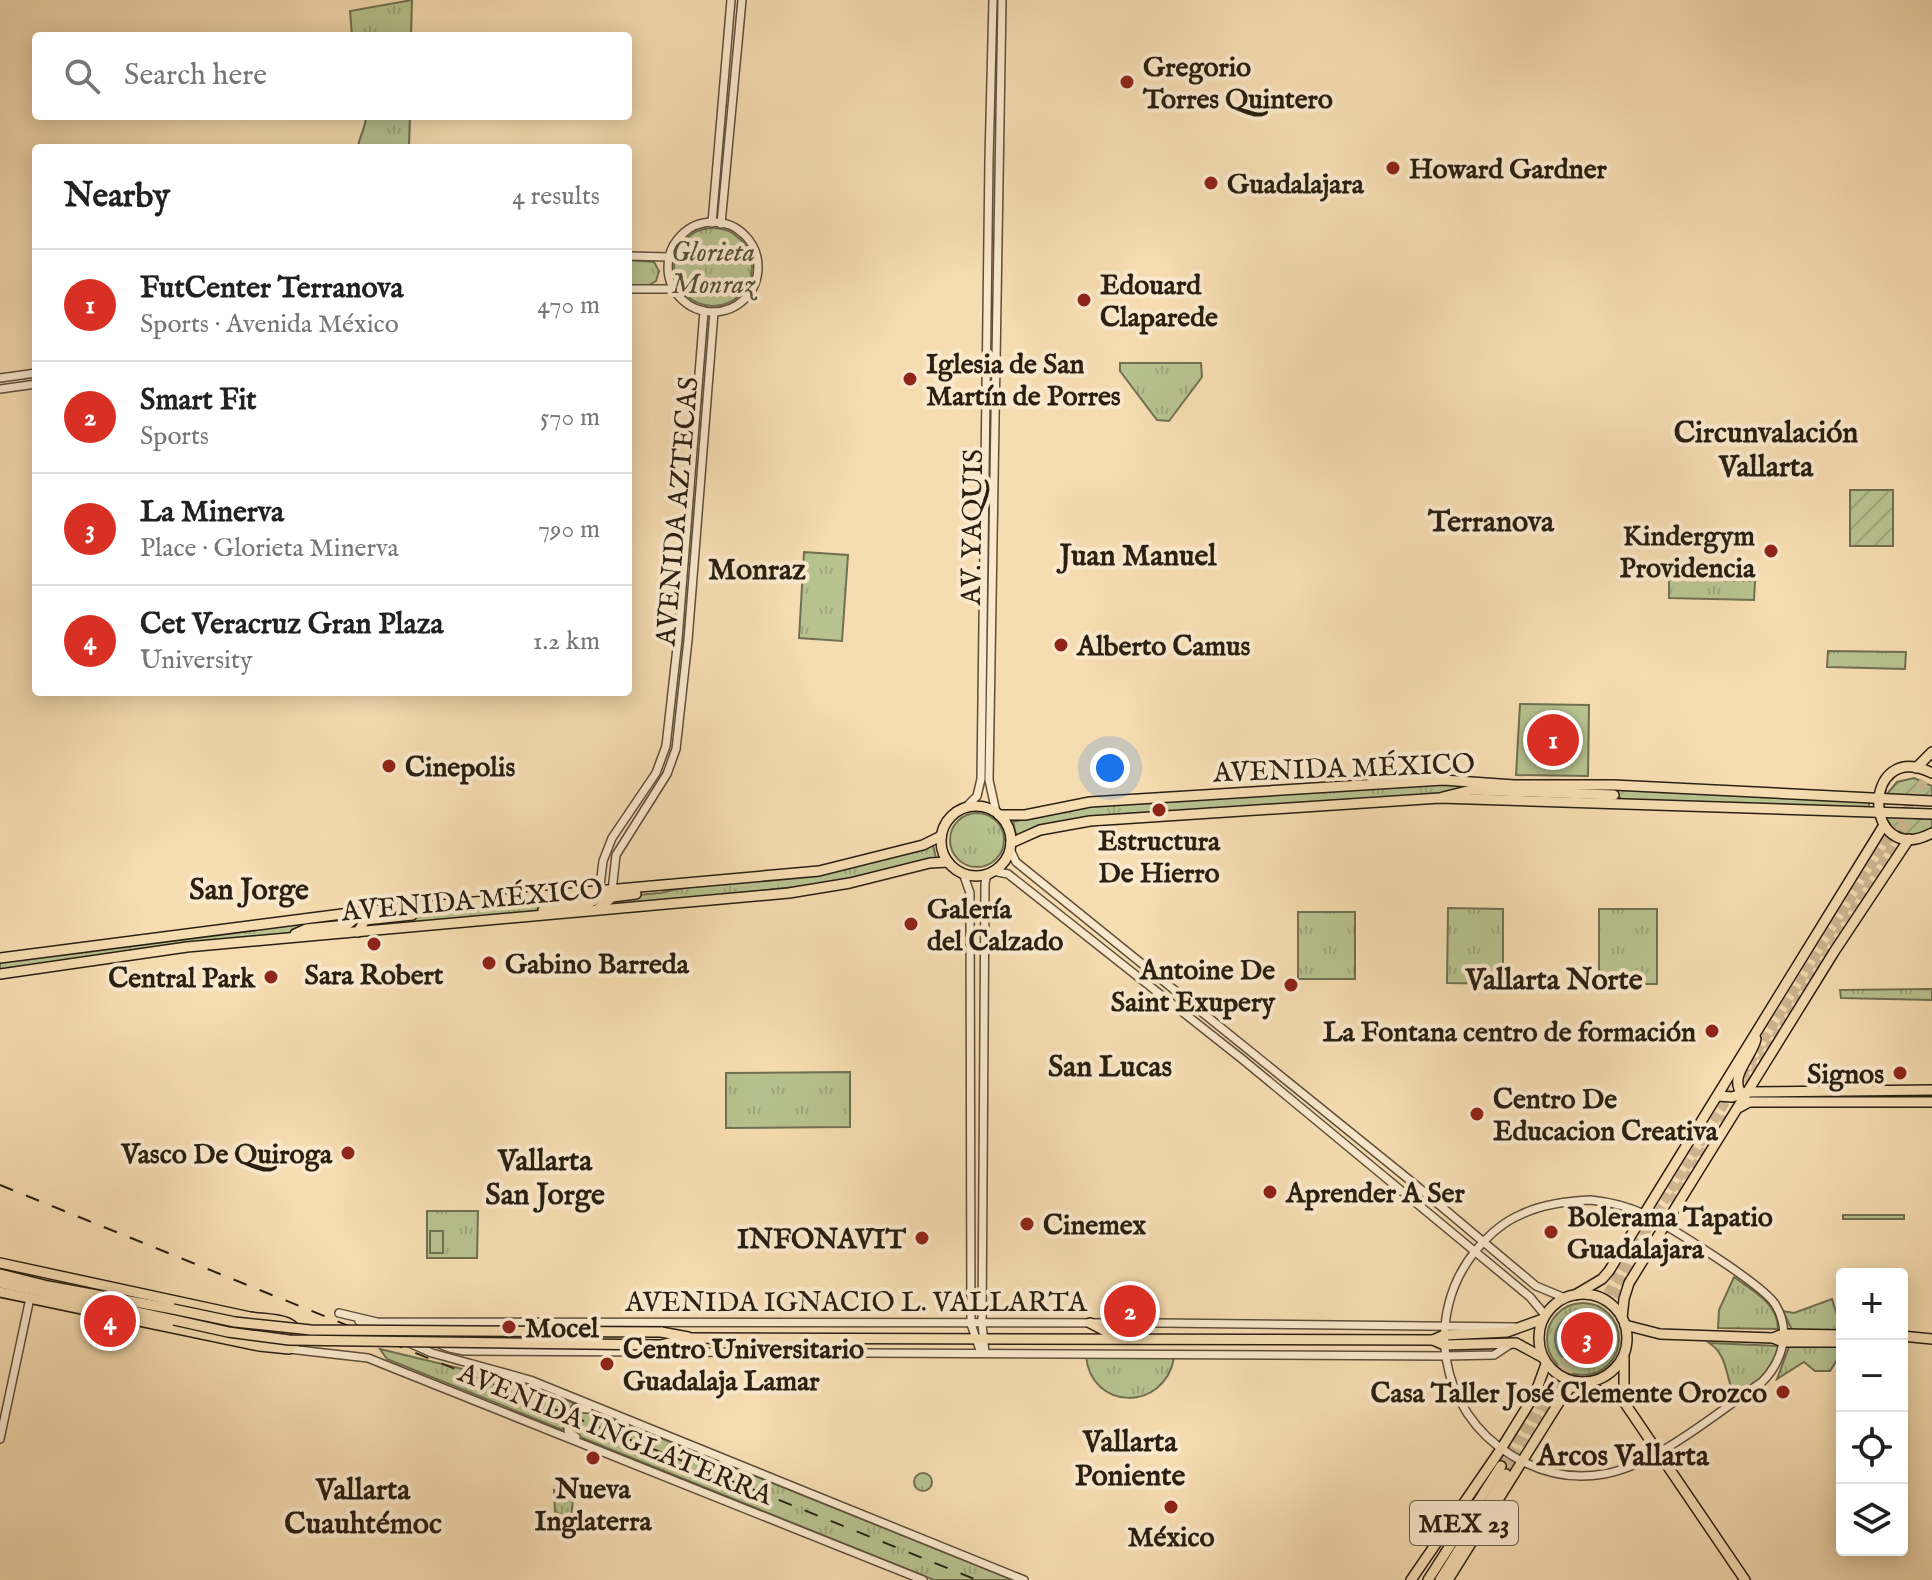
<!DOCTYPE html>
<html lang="en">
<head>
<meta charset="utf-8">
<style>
	:root { --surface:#fff; --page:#f6f6f6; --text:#222; --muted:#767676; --line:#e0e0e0; --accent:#d93025 }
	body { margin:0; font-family:"IM FELL English",serif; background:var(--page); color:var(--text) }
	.controls { position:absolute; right:24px; bottom:24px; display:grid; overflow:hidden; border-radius:8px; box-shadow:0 4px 20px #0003 }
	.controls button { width:72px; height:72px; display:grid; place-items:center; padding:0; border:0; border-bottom:2px solid var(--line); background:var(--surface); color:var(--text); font:40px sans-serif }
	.you { position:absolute; left:1110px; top:768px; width:28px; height:28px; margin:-20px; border:6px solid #fff; border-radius:50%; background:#1a73e8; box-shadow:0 0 0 12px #1a73e833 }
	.badge { display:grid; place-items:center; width:52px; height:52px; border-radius:50%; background:var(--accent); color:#fff; font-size:26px; font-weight:700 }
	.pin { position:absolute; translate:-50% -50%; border:4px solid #fff; box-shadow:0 2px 8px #0006 }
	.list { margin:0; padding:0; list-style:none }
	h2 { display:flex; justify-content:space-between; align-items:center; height:104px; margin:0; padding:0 32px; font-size:34px }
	h2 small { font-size:26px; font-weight:400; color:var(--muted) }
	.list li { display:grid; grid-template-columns:52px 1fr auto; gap:24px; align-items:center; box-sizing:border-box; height:112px; padding:0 32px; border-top:2px solid var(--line) }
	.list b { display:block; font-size:30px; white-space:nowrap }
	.list p { margin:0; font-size:26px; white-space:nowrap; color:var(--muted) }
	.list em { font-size:26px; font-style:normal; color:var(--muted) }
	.icon { flex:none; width:44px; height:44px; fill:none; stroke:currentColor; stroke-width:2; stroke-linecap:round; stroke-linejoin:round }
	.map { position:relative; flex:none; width:1932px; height:1580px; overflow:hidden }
	.search { position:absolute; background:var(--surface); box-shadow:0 4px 20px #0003; left:32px; top:32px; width:600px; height:88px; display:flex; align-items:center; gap:20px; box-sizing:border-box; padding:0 28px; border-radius:8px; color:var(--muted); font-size:30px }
	.panel { position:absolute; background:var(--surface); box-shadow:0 4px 20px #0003; left:32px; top:144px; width:600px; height:552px; border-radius:8px }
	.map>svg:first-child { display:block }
</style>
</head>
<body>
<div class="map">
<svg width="1932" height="1580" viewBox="0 0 1932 1580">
	<defs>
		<pattern id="grass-tufts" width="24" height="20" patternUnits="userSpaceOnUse" patternTransform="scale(2)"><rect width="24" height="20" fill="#b7c28f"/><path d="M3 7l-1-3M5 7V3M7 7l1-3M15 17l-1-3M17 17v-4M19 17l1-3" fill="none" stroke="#9ea67a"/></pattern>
		<pattern id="garden-furrows" width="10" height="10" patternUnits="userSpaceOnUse" patternTransform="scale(2)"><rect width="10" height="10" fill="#b7c28f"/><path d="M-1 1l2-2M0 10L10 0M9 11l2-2" fill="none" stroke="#9ea67a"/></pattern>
		<pattern id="water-ripples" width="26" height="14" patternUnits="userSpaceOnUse" patternTransform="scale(2)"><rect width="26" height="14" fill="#9ebca6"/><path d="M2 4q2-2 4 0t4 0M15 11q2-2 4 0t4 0" fill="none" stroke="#88a18e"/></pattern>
	</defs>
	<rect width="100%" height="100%" fill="#f6dcb1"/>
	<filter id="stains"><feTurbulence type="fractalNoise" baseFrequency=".0025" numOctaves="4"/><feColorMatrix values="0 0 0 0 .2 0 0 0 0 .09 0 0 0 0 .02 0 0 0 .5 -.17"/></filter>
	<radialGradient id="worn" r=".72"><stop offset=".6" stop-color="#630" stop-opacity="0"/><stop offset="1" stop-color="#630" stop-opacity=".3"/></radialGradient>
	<!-- grass -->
	<g fill="url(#grass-tufts)" stroke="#707050" stroke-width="2">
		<polygon points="412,0 411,36 352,36 350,11"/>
		<path d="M366,116H410L409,148H358C359,136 366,128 366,116Z"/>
		<circle cx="713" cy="267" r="39"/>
		<polygon points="628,260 654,262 659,271 656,281 647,286 628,285"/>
		<polygon points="1120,363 1201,363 1202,377 1169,421 1157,420 1120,371"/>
		<polygon points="804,552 848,555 842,641 799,638"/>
		<polygon points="1669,579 1755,581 1754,600 1669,598"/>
		<polygon points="1828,651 1906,652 1905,669 1827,667"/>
		<polygon points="1429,782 1490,785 1440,797 1036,829 1016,835 1013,822 1081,807"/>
		<polygon points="1618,789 1869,799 1869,808 1622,800 1617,795"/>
		<circle cx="977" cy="840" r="27"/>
		<polygon points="933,845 936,858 824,884 618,906 617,897 660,893 697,885 780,879"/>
		<polygon points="587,898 534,911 501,916 365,928 365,923 420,912"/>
		<polygon points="1448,908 1503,909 1503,984 1447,983"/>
		<rect x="1599" y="909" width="58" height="75"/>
		<rect x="1298" y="912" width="57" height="67"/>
		<polygon points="315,918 311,927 283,937 0,973 0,962"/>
		<polygon points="1932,989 1932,1000 1841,998 1840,990"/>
		<polygon points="850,1072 850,1127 726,1128 726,1073"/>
		<polygon points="427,1211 478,1211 477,1258 427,1258"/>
		<rect x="1843" y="1215" width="61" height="4"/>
		<path d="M1734,1277C1753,1291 1778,1303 1778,1329L1718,1328L1719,1310Z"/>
		<polygon points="1832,1299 1842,1331 1792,1330 1783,1311 1794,1313"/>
		<circle cx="1583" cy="1339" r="36"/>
		<path d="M1709,1343L1779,1346C1776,1369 1755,1387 1734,1394C1725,1376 1728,1355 1709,1343Z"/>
		<polygon points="1789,1347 1842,1347 1842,1352 1830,1371 1815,1371 1804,1362 1777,1379"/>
		<polygon points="380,1349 529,1385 1013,1580 934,1580 387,1359"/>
		<path d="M1086,1356L1174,1358C1164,1412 1091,1411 1086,1356Z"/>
		<circle cx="923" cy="1482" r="9"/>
		<polygon points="554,1490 573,1499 571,1519 555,1512"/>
	</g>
	<!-- garden -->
	<g fill="url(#garden-furrows)" stroke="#707050" stroke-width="2">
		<rect x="1850" y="490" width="43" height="56"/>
		<polygon points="1914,778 1932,786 1932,797 1886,795 1897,782"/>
		<path d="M1885,817L1932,819V828C1915,840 1896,836 1885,817Z"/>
	</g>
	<!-- pitch -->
	<g fill="#b7c28f" stroke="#707050" stroke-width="2">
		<polygon points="1520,704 1589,705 1588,776 1516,775"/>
		<rect x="430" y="1231" width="13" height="22"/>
	</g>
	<!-- water -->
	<circle fill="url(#water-ripples)" stroke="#707d6b" stroke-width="2" cx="1581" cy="1339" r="26"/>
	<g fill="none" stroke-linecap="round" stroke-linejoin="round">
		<!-- shore -->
		<circle stroke="#646e5c" stroke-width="2" cx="1581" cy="1339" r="18"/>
		<!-- major-tunnel -->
		<g stroke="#cdb691" stroke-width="9" stroke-dasharray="9 4.5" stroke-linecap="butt">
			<polyline points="1747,1084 1914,810"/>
			<polyline points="1741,1100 1750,1097 1928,1096"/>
			<polyline points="1671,1202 1727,1117"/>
			<polyline points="1501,1466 1932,768"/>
			<polyline points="1509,1470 1640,1252"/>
		</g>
		<defs>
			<g id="minor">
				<circle cx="713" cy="267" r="45"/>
				<polyline points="712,223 731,0"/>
				<polyline points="721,224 742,0"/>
				<polyline points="628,256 669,257"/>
				<polyline points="628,289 674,289"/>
				<polyline points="0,378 36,373"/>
				<polyline points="0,389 36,384"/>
				<polyline points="966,807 977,796 981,779 989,160 993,0"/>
				<polyline points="996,812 989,780 1002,0"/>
				<polyline points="1010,849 1016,862 1412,1182 1536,1286 1565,1298"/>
				<polyline points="993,871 1008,874 1242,1059 1530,1297 1545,1315"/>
				<polyline points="963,873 970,893 971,1324 981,1353"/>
				<polyline points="612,891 616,855 667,774 676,749 688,640 714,312"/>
				<polyline points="599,894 603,861 612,838 656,773 666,746 678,639 704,311"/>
				<path d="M1591,1200C1609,1202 1627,1206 1644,1214C1669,1226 1762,1284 1775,1304C1792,1331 1782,1362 1762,1382C1718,1412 1656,1465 1604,1474C1571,1480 1539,1472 1511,1455C1438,1411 1423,1313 1477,1249C1489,1235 1503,1222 1520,1215C1542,1204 1566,1201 1591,1200Z"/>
				<polyline points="339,1313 377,1322 1159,1323 1515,1327"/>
				<polyline points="359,1321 432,1353 530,1380 1024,1580"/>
				<path d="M421,1328C431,1343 446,1348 464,1351L1445,1356L1494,1355L1512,1343"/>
				<polyline points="289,1349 368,1358 923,1580"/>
				<polyline points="985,1353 982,1324 985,883 987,874"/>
				<polyline points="576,1437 568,1431 568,1423 575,1408 588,1409"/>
				<polyline points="0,1439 30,1298"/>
			</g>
			<g id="major">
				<polyline points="1916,768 1932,752"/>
				<path d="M1932,773C1860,737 1862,870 1932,833"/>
				<polyline points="1443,797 1471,790 1614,795"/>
				<circle cx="976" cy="841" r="35"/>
				<polyline points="999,815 1025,815 1090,802 1443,780 1514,785 1614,785 1932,801"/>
				<polyline points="1011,843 1040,830 1090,821 1440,798 1932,814"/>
				<polyline points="598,909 612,897 636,894"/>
				<polyline points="543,910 589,903 608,892"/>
				<polyline points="358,932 365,920 412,915 420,907"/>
				<polyline points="295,934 306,929 347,925 353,920 350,913"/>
				<polyline points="0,958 350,913 819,871 923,845 941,836"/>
				<polyline points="0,974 187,947 789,893 850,883 930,863 948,862"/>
				<path d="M1742,1094C1728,1077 1752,1057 1756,1039"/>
				<polyline points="1718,1096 1732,1097 1748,1092 1932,1090"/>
				<polyline points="1740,1107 1749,1102 1932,1102"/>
				<path d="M0,1263L250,1317C268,1320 301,1316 297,1342L289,1349L259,1346L0,1292"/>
				<polyline points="0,1274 48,1286 173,1309"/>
				<polyline points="0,1283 174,1320"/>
				<circle cx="1583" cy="1338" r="44"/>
				<polyline points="1575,1295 1602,1279 1609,1271 1884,825"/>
				<polyline points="1622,1318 1624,1299 1629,1283 1834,952 1909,839"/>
				<polyline points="1090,1323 1115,1336"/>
				<polyline points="1625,1325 1660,1334 1773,1338 1783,1342 1842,1342"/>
				<polyline points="661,1332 688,1337"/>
				<polyline points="1902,1336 1932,1339"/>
				<polyline points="1773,1338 1783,1334 1842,1335"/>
				<polyline points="1433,1340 1444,1335 1507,1332 1543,1319"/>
				<polyline points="661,1345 691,1338 1433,1340 1444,1345 1516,1343 1542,1357"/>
				<polyline points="1624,1358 1624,1402"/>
				<polyline points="1411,1580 1501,1449 1535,1394 1546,1364"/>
				<polyline points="1428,1580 1501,1466"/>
				<polyline points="1440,1580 1506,1474"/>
				<polyline points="1448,1580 1561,1399 1570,1388 1583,1383 1624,1402 1745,1580"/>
			</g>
		</defs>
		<!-- minor casing -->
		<use href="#minor" stroke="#5d4e3a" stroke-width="10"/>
		<!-- major casing -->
		<use href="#major" stroke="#2a1f12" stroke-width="12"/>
		<!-- minor -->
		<use href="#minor" stroke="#f9e8cc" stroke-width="7"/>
		<!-- major -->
		<use href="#major" stroke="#f6dcb1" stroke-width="9"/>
		<!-- rail -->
		<polyline stroke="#2a1f12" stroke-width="2" stroke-dasharray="14 14" stroke-linecap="butt" points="0,1185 977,1580"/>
		<defs>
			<g id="major-bridge">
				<polyline points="173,1309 235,1322 311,1330 661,1332"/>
				<polyline points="174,1320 228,1332 289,1340 661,1345"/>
			</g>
		</defs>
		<!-- major-bridge casing -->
		<use href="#major-bridge" stroke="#2a1f12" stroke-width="12" stroke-linecap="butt"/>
		<!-- major-bridge -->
		<use href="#major-bridge" stroke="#f6dcb1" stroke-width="9"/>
	</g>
	<!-- markers -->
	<g fill="#8f2418" stroke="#f9e8cc" stroke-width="3">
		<circle cx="1127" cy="82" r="8"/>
		<circle cx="1393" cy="168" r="8"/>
		<circle cx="1211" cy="183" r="8"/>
		<circle cx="1084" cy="300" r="8"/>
		<circle cx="910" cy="379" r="8"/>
		<circle cx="1771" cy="551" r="8"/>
		<circle cx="1061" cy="645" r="8"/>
		<circle cx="389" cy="766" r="8"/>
		<circle cx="1159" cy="810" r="8"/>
		<circle cx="911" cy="924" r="8"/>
		<circle cx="374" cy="944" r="8"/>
		<circle cx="489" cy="963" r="8"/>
		<circle cx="271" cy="977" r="8"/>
		<circle cx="1291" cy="985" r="8"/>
		<circle cx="1712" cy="1031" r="8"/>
		<circle cx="1900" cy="1073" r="8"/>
		<circle cx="1477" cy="1114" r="8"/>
		<circle cx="348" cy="1153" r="8"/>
		<circle cx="1270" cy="1192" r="8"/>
		<circle cx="1027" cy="1224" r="8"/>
		<circle cx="1551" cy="1232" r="8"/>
		<circle cx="922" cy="1238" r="8"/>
		<circle cx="509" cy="1327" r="8"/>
		<circle cx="607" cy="1364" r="8"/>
		<circle cx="1783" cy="1392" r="8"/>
		<circle cx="593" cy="1458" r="8"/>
		<circle cx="1171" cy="1507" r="8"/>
	</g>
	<g text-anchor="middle" stroke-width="8" stroke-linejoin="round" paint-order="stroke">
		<!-- shield labels -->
		<rect fill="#f9e8cc" stroke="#685b4a" stroke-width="2" x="1410" y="1501" width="108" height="44" rx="6"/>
		<g font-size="26" font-weight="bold" fill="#2a1f12">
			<text x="1464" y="1532">MEX 23</text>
		</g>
		<!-- poi labels -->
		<g font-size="28" font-weight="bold" fill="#2a1f12" stroke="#f9e8cc" text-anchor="start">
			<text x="1143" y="76">Gregorio<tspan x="1143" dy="32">Torres Quintero</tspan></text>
			<text x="1409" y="178">Howard Gardner</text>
			<text x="1227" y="193">Guadalajara</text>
			<text x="1100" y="294">Edouard<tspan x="1100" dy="32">Claparede</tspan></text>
			<text x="926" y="373">Iglesia de San<tspan x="926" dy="32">Martín de Porres</tspan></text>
			<text x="1755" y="545" text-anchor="end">Kindergym<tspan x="1755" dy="32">Providencia</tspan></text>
			<text x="1077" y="655">Alberto Camus</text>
			<text x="405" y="776">Cinepolis</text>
			<text x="1159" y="850" text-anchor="middle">Estructura<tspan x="1159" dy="32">De Hierro</tspan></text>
			<text x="927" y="918">Galería<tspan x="927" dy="32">del Calzado</tspan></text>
			<text x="505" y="973">Gabino Barreda</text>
			<text x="1275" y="979" text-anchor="end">Antoine De<tspan x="1275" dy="32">Saint Exupery</tspan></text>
			<text x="374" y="984" text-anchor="middle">Sara Robert</text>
			<text x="255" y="987" text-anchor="end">Central Park</text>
			<text x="1696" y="1041" text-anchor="end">La Fontana centro de formación</text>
			<text x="1884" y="1083" text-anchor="end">Signos</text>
			<text x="1493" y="1108">Centro De<tspan x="1493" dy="32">Educacion Creativa</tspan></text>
			<text x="332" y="1163" text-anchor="end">Vasco De Quiroga</text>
			<text x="1286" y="1202">Aprender A Ser</text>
			<text x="1567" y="1226">Bolerama Tapatio<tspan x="1567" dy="32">Guadalajara</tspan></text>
			<text x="1043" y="1234">Cinemex</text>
			<text x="906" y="1248" text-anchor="end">INFONAVIT</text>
			<text x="525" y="1337">Mocel</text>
			<text x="623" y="1358">Centro Universitario<tspan x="623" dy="32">Guadalaja Lamar</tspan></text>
			<text x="1767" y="1402" text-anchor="end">Casa Taller José Clemente Orozco</text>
			<text x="593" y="1498" text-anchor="middle">Nueva<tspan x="593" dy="32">Inglaterra</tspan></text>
			<text x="1171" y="1546" text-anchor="middle">México</text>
		</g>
		<!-- park labels -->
		<g font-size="28" font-style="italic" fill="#545038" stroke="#f9e8cc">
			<text x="713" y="261">Glorieta<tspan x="713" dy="32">Monraz</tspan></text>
		</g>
		<!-- street labels -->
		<g font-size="28" fill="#2a1f12" stroke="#f9e8cc">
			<text transform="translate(676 511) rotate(-85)" y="10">AVENIDA AZTECAS</text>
			<text transform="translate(971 527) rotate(-89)" y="10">AV. YAQUIS</text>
			<text transform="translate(1344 767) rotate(-2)" y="10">AVENIDA MÉXICO</text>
			<text transform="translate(472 899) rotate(-5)" y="10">AVENIDA MÉXICO</text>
			<text x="856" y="1311">AVENIDA IGNACIO L. VALLARTA</text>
			<text transform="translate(616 1433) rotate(22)" y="10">AVENIDA INGLATERRA</text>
		</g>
		<!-- neighbourhood labels -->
		<g font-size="30" font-weight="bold" fill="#2a1f12" stroke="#f9e8cc">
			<text x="1766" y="442">Circunvalación<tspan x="1766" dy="34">Vallarta</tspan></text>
			<text x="1491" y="531">Terranova</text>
			<text x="1138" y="565">Juan Manuel</text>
			<text x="757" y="579">Monraz</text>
			<text x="249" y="899">San Jorge</text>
			<text x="1554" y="989">Vallarta Norte</text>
			<text x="1110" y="1076">San Lucas</text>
			<text x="545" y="1170">Vallarta<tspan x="545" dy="34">San Jorge</tspan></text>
			<text x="1130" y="1451">Vallarta<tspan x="1130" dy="34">Poniente</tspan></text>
			<text x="1623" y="1465">Arcos Vallarta</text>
			<text x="363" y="1499">Vallarta<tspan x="363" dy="34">Cuauhtémoc</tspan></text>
		</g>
	</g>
	<rect width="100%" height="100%" filter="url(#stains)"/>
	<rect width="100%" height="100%" fill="url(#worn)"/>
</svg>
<div class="controls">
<button>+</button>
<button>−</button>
<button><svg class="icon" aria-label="locate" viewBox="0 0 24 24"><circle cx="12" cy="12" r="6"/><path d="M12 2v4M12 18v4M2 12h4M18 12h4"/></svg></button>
<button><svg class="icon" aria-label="layers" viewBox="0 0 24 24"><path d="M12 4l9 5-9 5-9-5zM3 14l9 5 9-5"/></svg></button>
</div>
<div class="you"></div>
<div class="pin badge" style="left:1553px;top:740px">1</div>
<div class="pin badge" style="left:1130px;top:1311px">2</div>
<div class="pin badge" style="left:1587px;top:1338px">3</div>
<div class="pin badge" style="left:110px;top:1321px">4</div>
<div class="search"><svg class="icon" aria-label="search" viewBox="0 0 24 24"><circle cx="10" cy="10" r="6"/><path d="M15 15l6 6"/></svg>Search here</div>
<section class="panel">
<h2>Nearby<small>4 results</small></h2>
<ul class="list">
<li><span class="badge">1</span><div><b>FutCenter Terranova</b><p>Sports · Avenida México</p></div><em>470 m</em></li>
<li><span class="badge">2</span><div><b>Smart Fit</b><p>Sports</p></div><em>570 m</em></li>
<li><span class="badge">3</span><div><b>La Minerva</b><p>Place · Glorieta Minerva</p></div><em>790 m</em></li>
<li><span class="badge">4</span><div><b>Cet Veracruz Gran Plaza</b><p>University</p></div><em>1.2 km</em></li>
</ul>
</section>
</div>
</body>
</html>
